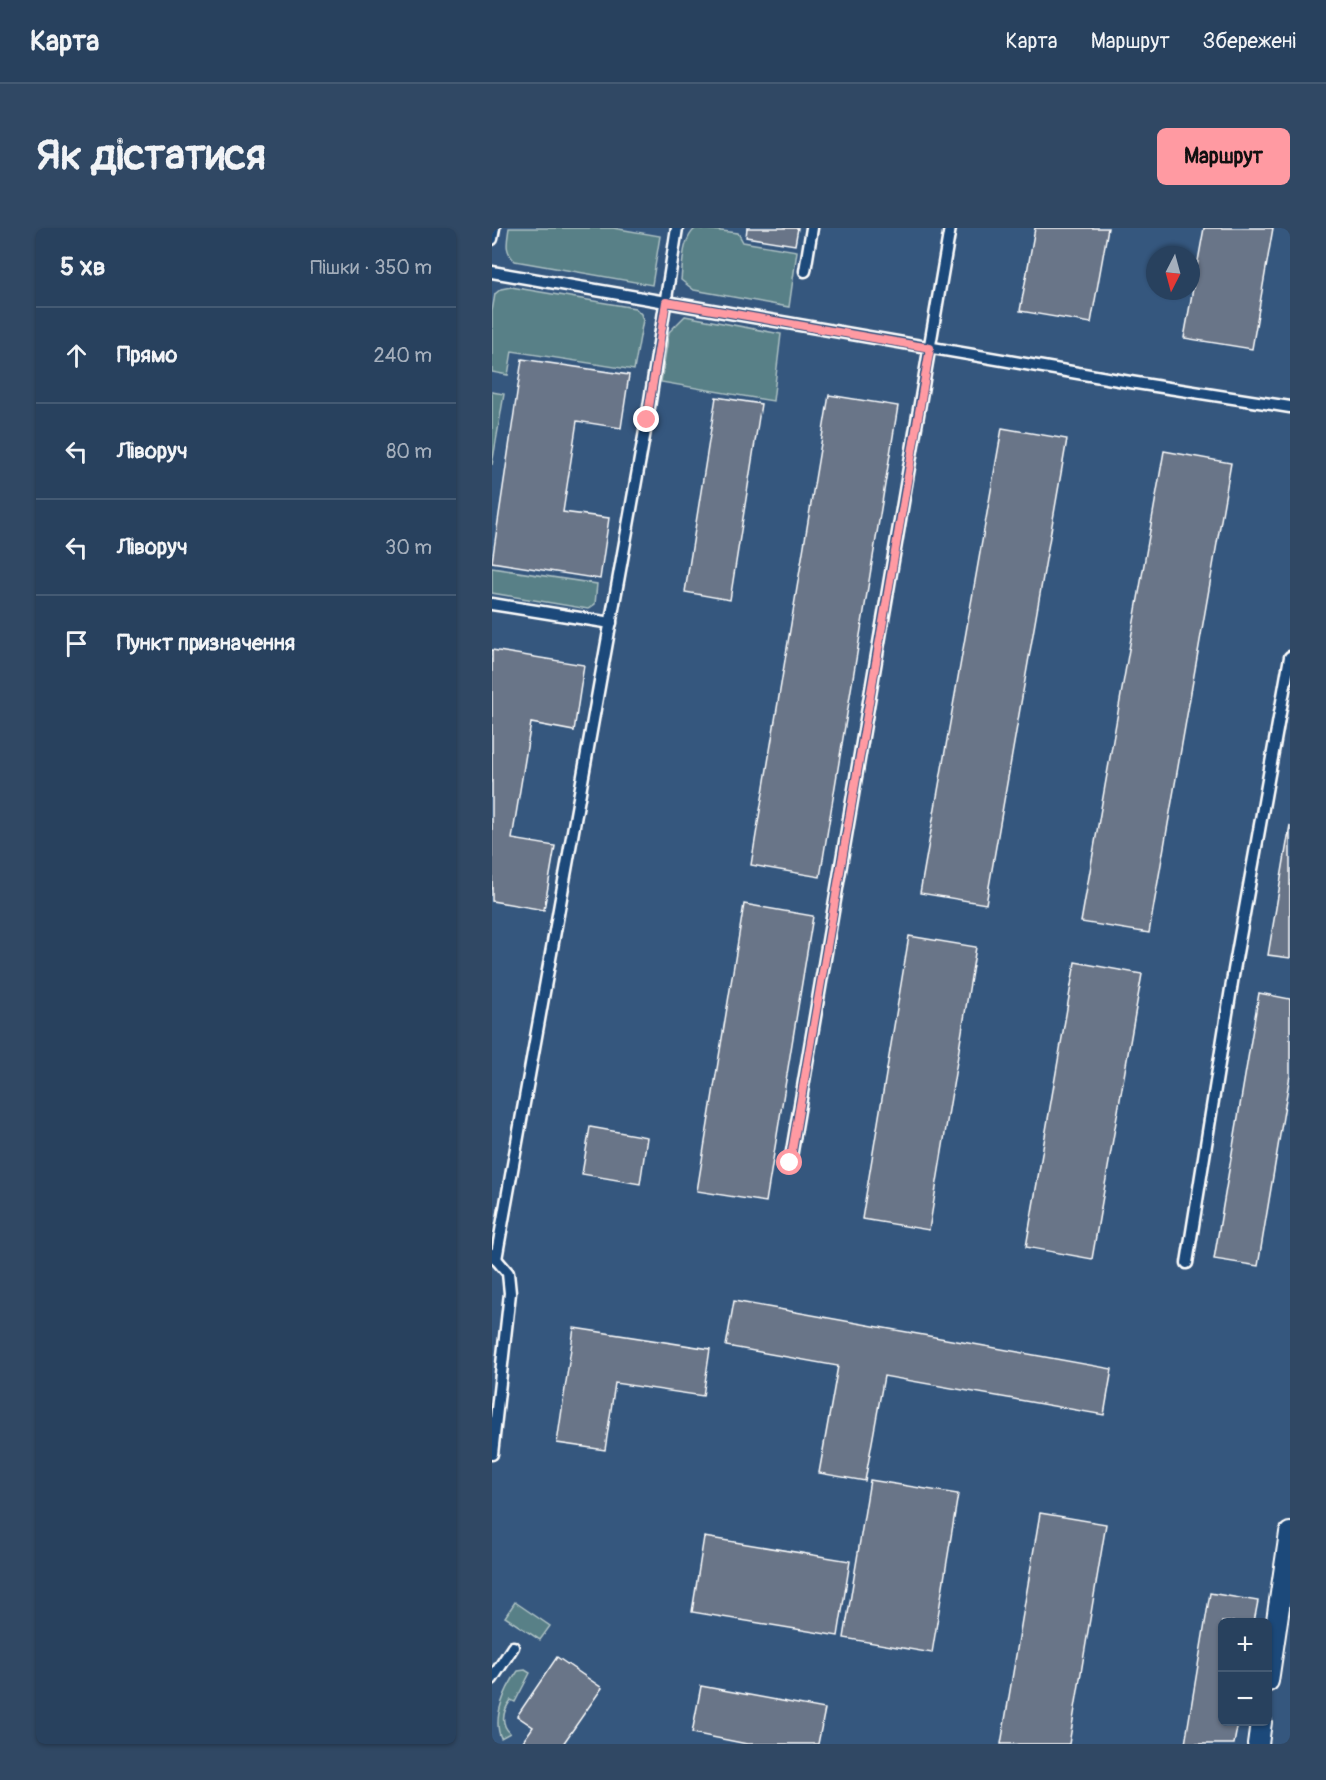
<!DOCTYPE html>
<html lang="uk">
<head>
<meta charset="utf-8">
<style>
	:root { --surface:#28415e; --page:#304864; --text:#f1f3f6; --muted:#a5afbc; --line:#445a73; --accent:#ff9aa2 }
	body { margin:0; font-family:Pangolin,sans-serif; background:var(--page); color:var(--text) }
	.controls { position:absolute; right:18px; bottom:18px; display:grid; overflow:hidden; border-radius:9px; box-shadow:0 2px 4px #0004 }
	.controls button { width:54px; height:54px; display:grid; place-items:center; padding:0; border:0; border-bottom:2px solid var(--line); background:var(--surface); color:var(--text); font:30px sans-serif }
	.compass { position:absolute; left:654px; top:18px; width:54px; height:54px; border-radius:50%; background:var(--surface); box-shadow:0 2px 4px #0004; rotate:186deg }
	.stop { position:absolute; width:18px; height:18px; margin:-14px; border:4px solid #ff9aa2; border-radius:50%; background:#fff }
	.stop.end { background:#ff9aa2; border-color:#fff; box-shadow:0 2px 6px #0008 }
	.list { margin:0; padding:0; list-style:none }
	h2 { display:flex; justify-content:space-between; align-items:center; height:78px; margin:0; padding:0 24px; font-size:26px }
	h2 small { font-size:20px; font-weight:400; color:var(--muted) }
	.list li { display:grid; grid-template-columns:39px 1fr auto; gap:18px; align-items:center; box-sizing:border-box; height:96px; padding:0 24px; border-top:2px solid var(--line) }
	.list b { display:block; font-size:22px; white-space:nowrap }
	.list em { font-size:20px; font-style:normal; color:var(--muted) }
	.icon { flex:none; width:33px; height:33px; fill:none; stroke:currentColor; stroke-width:2; stroke-linecap:round; stroke-linejoin:round }
	.map { position:relative; flex:none; width:798px; height:1516px; overflow:hidden; border-radius:9px }
	header { display:flex; align-items:center; gap:36px; box-sizing:border-box; height:84px; padding:0 30px; background:var(--surface); border-bottom:2px solid var(--line) }
	header strong { font-size:28px }
	nav { display:flex; gap:33px; margin-inline-start:auto; font-size:21px }
	.intro { display:flex; align-items:center; justify-content:space-between; box-sizing:border-box; height:144px; padding:0 36px }
	h1 { margin:0; font-size:42px }
	.button { padding:15px 27px; border-radius:9px; background:var(--accent); color:#111; font-size:21px; font-weight:700 }
	main { display:flex; gap:36px; padding:0 36px }
	aside { flex:1; background:var(--surface); border-radius:9px; box-shadow:0 2px 4px #0004 }
	.map>svg:first-child { display:block }
</style>
</head>
<body>
<header>
<strong>Карта</strong>
<nav><a>Карта</a><a>Маршрут</a><a>Збережені</a></nav>
</header>
<div class="intro"><h1>Як дістатися</h1><a class="button">Маршрут</a></div>
<main>
<aside>
<h2>5 хв<small>Пішки · 350 m</small></h2>
<ul class="list">
<li><svg class="icon" aria-label="ahead" viewBox="0 0 24 24"><path d="M12 20V5M6 11l6-6 6 6"/></svg><div><b>Прямо</b></div><em>240 m</em></li>
<li><svg class="icon" aria-label="left" viewBox="0 0 24 24"><path d="M17 20v-9H6M10 6l-5 5 5 5"/></svg><div><b>Ліворуч</b></div><em>80 m</em></li>
<li><svg class="icon" aria-label="left" viewBox="0 0 24 24"><path d="M17 20v-9H6M10 6l-5 5 5 5"/></svg><div><b>Ліворуч</b></div><em>30 m</em></li>
<li><svg class="icon" aria-label="arrive" viewBox="0 0 24 24"><path d="M6 21V4h12l-3 4 3 4H6"/></svg><div><b>Пункт призначення</b></div></li>
</ul>
</aside>
<div class="map">
<svg width="798" height="1516" viewBox="0 0 798 1516">
	<rect width="100%" height="100%" fill="#35577e"/>
	<filter id="ink" filterUnits="userSpaceOnUse"><feTurbulence type="fractalNoise" baseFrequency=".0167" numOctaves="2"/><feDisplacementMap in="SourceGraphic" scale="12" xChannelSelector="R" yChannelSelector="G"/><feConvolveMatrix kernelMatrix="1 2 1 2 8 2 1 2 1" color-interpolation-filters="sRGB"/></filter>
	<g filter="url(#ink)">
		<!-- green -->
		<g fill="#598087" stroke="#acc0c3" stroke-width="1.5">
			<path d="M17,0H121L168,8L160,57L23,33C12,23 15,14 17,0Z"/>
			<path d="M204,0L246,5L251,14L305,23L297,79L202,62L189,52C191,35 190,11 204,0Z"/>
			<polygon points="19,59 143,80 149,86 151,92 142,142 20,123 16,147 0,144 0,83 3,66 9,61"/>
			<polygon points="193,88 289,106 281,173 169,154 177,104"/>
			<polygon points="0,164 12,166 0,237"/>
			<polygon points="0,340 105,356 103,376 96,381 0,365"/>
			<polygon points="23,1374 58,1398 48,1412 13,1389"/>
			<path d="M33,1442L38,1445L23,1474L19,1472C11,1483 8,1495 18,1505L9,1510C0,1490 13,1461 26,1443Z"/>
		</g>
		<!-- building -->
		<g fill="#697588" stroke="#fff" stroke-width="1.5">
			<polygon points="255,0 306,0 303,17 254,9"/>
			<polygon points="543,0 616,0 599,95 528,83"/>
			<polygon points="712,0 781,0 760,121 692,110"/>
			<polygon points="30,131 137,147 129,200 85,193 71,284 117,290 108,351 0,334"/>
			<polygon points="337,167 406,178 328,649 259,637"/>
			<polygon points="224,169 269,176 238,372 193,364"/>
			<polygon points="510,200 575,211 494,676 428,665"/>
			<polygon points="672,223 739,235 657,705 589,694"/>
			<polygon points="0,422 92,437 82,503 39,495 20,611 63,618 52,682 0,673"/>
			<polygon points="798,597 798,730 776,727"/>
			<polygon points="252,676 321,688 274,974 205,963"/>
			<polygon points="417,708 484,719 437,1002 370,991"/>
			<polygon points="583,734 650,746 600,1031 534,1019"/>
			<polygon points="767,765 798,771 798,847 766,1038 722,1031"/>
			<polygon points="98,899 155,909 148,956 90,946"/>
			<polygon points="242,1073 620,1141 612,1187 392,1148 373,1253 327,1245 346,1138 234,1118"/>
			<polygon points="82,1100 218,1121 211,1168 123,1155 113,1222 65,1215"/>
			<polygon points="378,1252 466,1266 440,1425 352,1410"/>
			<polygon points="548,1285 614,1296 577,1516 509,1516"/>
			<polygon points="212,1309 358,1333 346,1408 200,1384"/>
			<polygon points="718,1365 766,1373 762,1394 730,1394 730,1494 746,1494 742,1516 693,1516"/>
			<polygon points="65,1429 110,1460 71,1516 29,1516 41,1499 25,1488"/>
			<polygon points="209,1458 333,1481 326,1516 255,1516 200,1505"/>
		</g>
		<g fill="none" stroke-linecap="round" stroke-linejoin="round">
			<defs>
				<g id="lane">
					<polyline points="0,11 2,0"/>
					<polyline points="313,43 320,0"/>
					<polyline points="0,44 638,154 798,179"/>
					<polyline points="0,376 119,395"/>
					<polyline points="298,935 458,0"/>
					<polyline points="0,1026 4,1031 155,192 185,0"/>
					<polyline points="695,1035 742,742 798,429"/>
					<polyline points="0,1226 18,1065 16,1045 4,1031"/>
					<polyline points="0,1451 21,1419"/>
				</g>
				<g id="street">
					<polyline points="776,1453 798,1305"/>
					<polyline points="766,1516 769,1494"/>
				</g>
			</defs>
			<!-- lane casing -->
			<use href="#lane" stroke="#fff" stroke-width="15"/>
			<!-- street casing -->
			<use href="#street" stroke="#fff" stroke-width="24"/>
			<!-- lane -->
			<use href="#lane" stroke="#1f4a7a" stroke-width="10"/>
			<!-- street -->
			<use href="#street" stroke="#1f4a7a" stroke-width="20"/>
		</g>
	</g>
	<g fill="none" stroke-linecap="round" stroke-linejoin="round" filter="url(#ink)">
		<!-- route -->
		<polyline stroke="#ff9aa2" stroke-width="8" points="155,192 174,74 438,120 298,935"/>
	</g>
</svg>
<div class="controls">
<button>+</button>
<button>−</button>
</div>
<svg class="compass" viewBox="-18 -18 36 36"><path d="M0-13l5 13h-10z" fill="#e53935"/><path d="M0 13l5-13h-10z" fill="#a5afbc"/></svg>
<div class="stop" style="left:298px;top:935px"></div>
<div class="stop end" style="left:155px;top:192px"></div>
</div>
</main>
</body>
</html>
